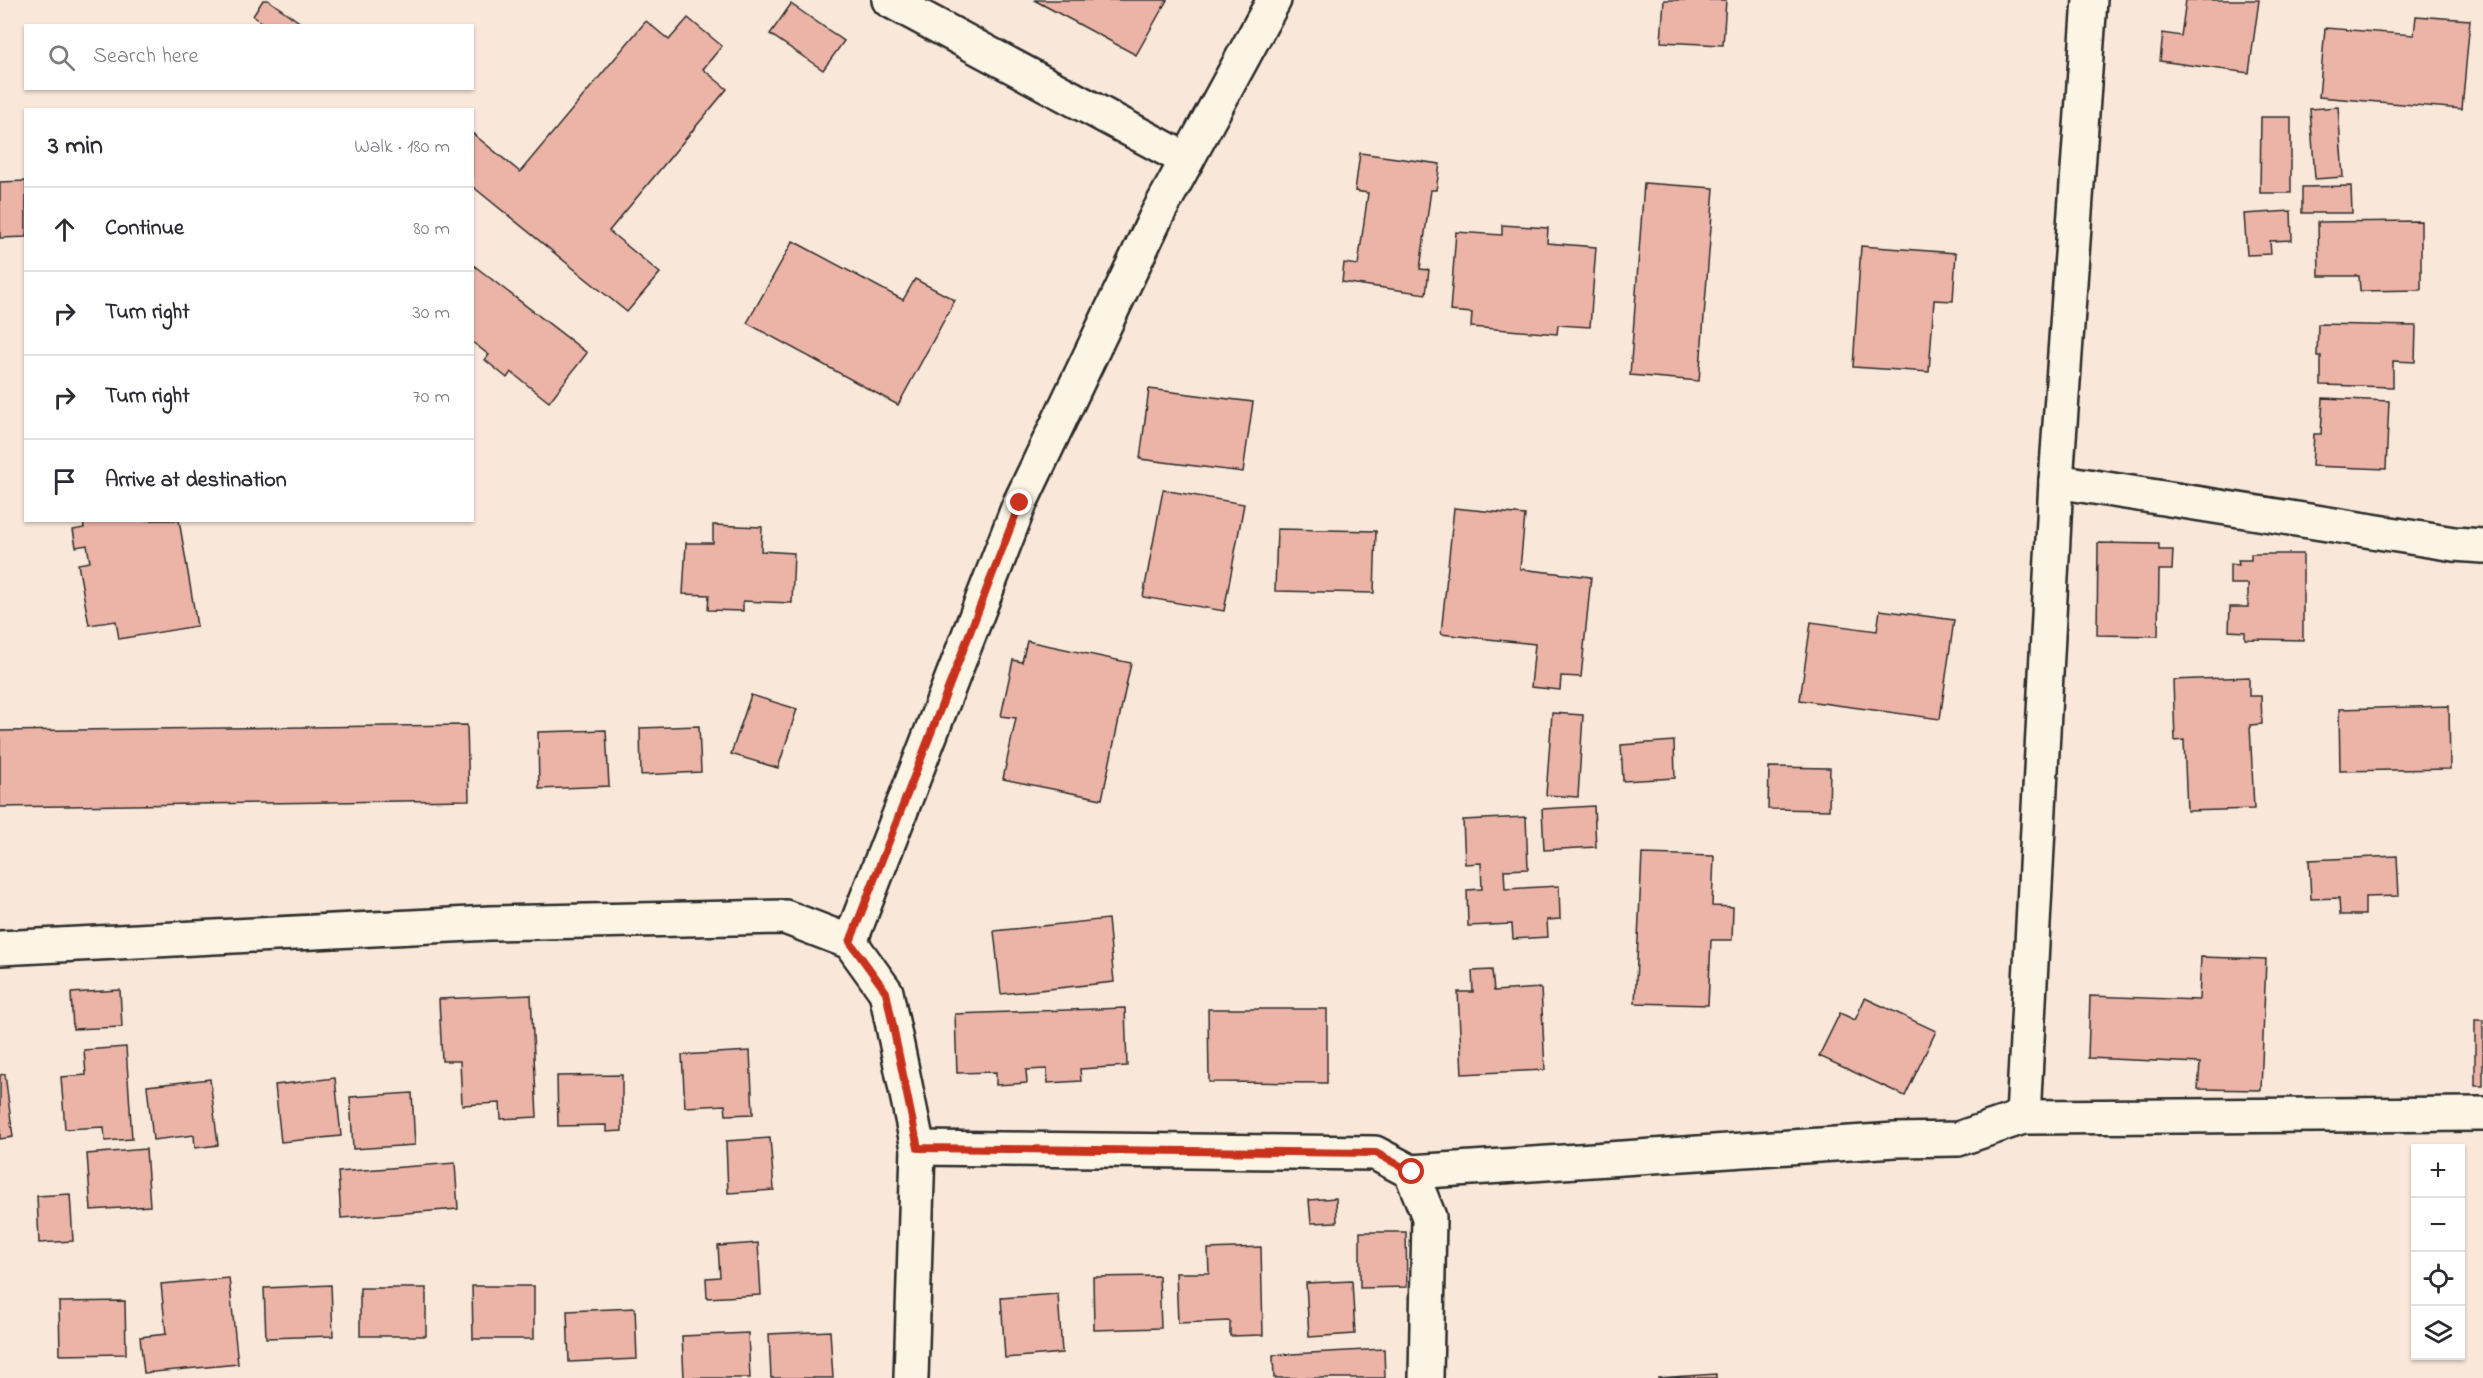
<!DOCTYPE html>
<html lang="en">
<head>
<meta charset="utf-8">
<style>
	:root { --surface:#fff; --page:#f7f7f7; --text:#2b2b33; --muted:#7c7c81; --line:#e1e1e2 }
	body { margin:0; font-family:"Indie Flower",sans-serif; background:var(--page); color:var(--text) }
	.controls { position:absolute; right:18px; bottom:18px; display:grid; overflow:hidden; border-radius:0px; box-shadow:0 2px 4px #0004 }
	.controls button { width:54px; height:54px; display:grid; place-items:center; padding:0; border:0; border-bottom:2px solid var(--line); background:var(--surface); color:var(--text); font:30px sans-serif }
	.stop { position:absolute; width:18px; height:18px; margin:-14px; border:4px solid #c8321e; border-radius:50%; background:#fff }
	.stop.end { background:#c8321e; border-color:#fff; box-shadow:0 2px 6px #0008 }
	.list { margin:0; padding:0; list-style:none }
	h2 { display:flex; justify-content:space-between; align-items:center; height:78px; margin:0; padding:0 24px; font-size:26px }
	h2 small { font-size:20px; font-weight:400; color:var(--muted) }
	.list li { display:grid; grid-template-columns:39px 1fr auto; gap:18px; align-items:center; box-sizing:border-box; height:84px; padding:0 24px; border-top:2px solid var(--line) }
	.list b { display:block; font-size:22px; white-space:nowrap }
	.list em { font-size:20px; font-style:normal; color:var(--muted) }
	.icon { flex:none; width:33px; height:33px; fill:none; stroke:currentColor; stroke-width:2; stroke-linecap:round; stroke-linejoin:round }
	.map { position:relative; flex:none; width:2483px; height:1378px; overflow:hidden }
	.search { position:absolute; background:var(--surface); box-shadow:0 2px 4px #0004; left:24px; top:24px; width:450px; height:66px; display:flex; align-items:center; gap:15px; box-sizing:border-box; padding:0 21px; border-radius:0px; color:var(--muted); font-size:22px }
	.panel { position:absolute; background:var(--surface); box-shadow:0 2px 4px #0004; left:24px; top:108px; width:450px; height:414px; border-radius:0px }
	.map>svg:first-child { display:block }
</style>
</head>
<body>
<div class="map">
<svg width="2483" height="1378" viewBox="0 0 2483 1378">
	<rect width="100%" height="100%" fill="#f9e8d9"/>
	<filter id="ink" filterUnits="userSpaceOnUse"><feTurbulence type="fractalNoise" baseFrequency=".0167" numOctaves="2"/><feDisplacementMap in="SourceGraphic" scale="12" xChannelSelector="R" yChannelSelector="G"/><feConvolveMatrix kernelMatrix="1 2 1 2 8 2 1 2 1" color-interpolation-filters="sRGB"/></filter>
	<g filter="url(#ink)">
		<!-- building -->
		<g fill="#ecb3a7" stroke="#2b2b2b" stroke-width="1.5">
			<polygon points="263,0 268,0 305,26 267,26 253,16"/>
			<polygon points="1034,0 1167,0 1136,55"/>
			<polygon points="1664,0 1726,0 1723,45 1661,42"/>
			<polygon points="2186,0 2259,0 2249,73 2160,61 2163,33 2181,36"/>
			<polygon points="791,4 844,41 823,70 770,34"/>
			<polygon points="2416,16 2470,20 2462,109 2319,97 2325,28 2414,35"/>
			<polygon points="688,18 722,46 703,69 727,89 609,231 660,273 627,312 472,186 472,133 520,172 646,21 669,40"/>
			<polygon points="2338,107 2343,177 2315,179 2310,109"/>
			<polygon points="2261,117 2291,117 2291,193 2260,193"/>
			<polygon points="1360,153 1440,164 1436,190 1431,190 1420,269 1429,270 1426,294 1342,282 1344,263 1358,265 1368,193 1355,191"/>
			<polygon points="26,181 26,237 0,238 0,182"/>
			<polygon points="1644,183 1714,188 1699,381 1630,375"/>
			<polygon points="2351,186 2352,213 2302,213 2302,187"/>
			<polygon points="2291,211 2292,240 2270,241 2271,254 2247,255 2244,214"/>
			<polygon points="2421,221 2421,290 2360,291 2359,276 2319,276 2318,222"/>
			<polygon points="1502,225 1548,228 1547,243 1596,247 1590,327 1558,325 1557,334 1471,327 1472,313 1450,311 1456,232 1502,235"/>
			<polygon points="793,241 903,300 915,279 955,300 898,405 747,323"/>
			<polygon points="1861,246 1956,253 1953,301 1934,300 1929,372 1853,367"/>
			<polygon points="472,264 587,353 549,402 511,372 507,378 485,360 489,355 472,342"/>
			<polygon points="2318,324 2416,326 2415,362 2393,361 2393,387 2321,385 2321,356 2317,356"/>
			<polygon points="1149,389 1253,402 1243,472 1140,459"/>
			<polygon points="2323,398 2389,401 2386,469 2312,466 2314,434 2321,434"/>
			<polygon points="1163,490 1244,504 1224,611 1143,597"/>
			<polygon points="1454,508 1525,515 1520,569 1591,577 1581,677 1561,676 1560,690 1531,687 1535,644 1441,634"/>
			<polygon points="83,520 179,520 197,626 119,639 116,621 89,625 78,564 90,562 87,545 76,547 73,530 84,528"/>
			<polygon points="713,525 762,527 761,551 794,553 792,603 743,601 743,611 708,610 709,595 683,594 686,543 713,543"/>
			<polygon points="1277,529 1376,531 1374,593 1275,591"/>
			<polygon points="2098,543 2159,544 2159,550 2173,550 2172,570 2159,570 2158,636 2097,635"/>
			<polygon points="2251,554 2303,554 2303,640 2245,639 2245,632 2229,631 2230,607 2248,607 2248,584 2230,584 2230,564 2239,565 2238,560 2251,560"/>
			<polygon points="1880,610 1954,620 1940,719 1800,700 1811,622 1877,631"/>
			<polygon points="1027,641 1131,663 1102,799 1003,779 1016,718 1001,716 1013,660 1022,662"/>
			<polygon points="2249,677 2249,696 2261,696 2262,724 2250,725 2254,809 2187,811 2184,740 2175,741 2173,680"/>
			<polygon points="751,695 797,709 778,768 731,754"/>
			<polygon points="2449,706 2450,769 2340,771 2339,709"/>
			<polygon points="1552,713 1583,715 1578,797 1546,795"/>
			<polygon points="467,725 469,800 0,807 0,731"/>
			<polygon points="699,726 701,772 641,775 640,728"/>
			<polygon points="606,730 609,786 539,789 538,732"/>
			<polygon points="1674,741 1675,778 1623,781 1621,745"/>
			<polygon points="1769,767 1830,768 1829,810 1768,809"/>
			<polygon points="1594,806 1596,847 1544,850 1542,809"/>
			<polygon points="1526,817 1528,869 1504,870 1505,889 1559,886 1560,919 1547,920 1548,937 1513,939 1512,924 1468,926 1467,890 1482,889 1481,863 1465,864 1463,820"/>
			<polygon points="1642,854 1714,856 1712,906 1733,907 1732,940 1711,940 1708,1005 1635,1003"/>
			<polygon points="2397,856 2399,896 2365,897 2365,915 2340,915 2339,898 2311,899 2309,860"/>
			<polygon points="1108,919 1114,982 1001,994 994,931"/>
			<polygon points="2201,957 2266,959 2261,1090 2198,1089 2200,1063 2088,1058 2090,996 2199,1000"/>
			<polygon points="1492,970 1494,991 1541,988 1545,1070 1462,1074 1458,992 1473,992 1472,971"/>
			<polygon points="120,990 122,1027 73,1029 71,993"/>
			<polygon points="531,995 537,1117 501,1119 500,1103 462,1105 460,1061 442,1061 439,999"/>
			<polygon points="1865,998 1936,1031 1905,1096 1819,1056 1840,1013 1855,1020"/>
			<polygon points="1125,1008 1127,1066 1080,1069 1081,1081 1048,1083 1047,1069 1026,1070 1027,1083 996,1085 996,1072 957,1073 955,1014"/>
			<polygon points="1208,1009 1327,1009 1327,1083 1209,1082"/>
			<rect x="2475" y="1020" width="8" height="66"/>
			<polygon points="126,1047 132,1139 105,1141 104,1127 65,1129 61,1077 86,1075 84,1050"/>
			<polygon points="750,1051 753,1114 726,1115 725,1105 685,1107 682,1055"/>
			<polygon points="5,1074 13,1137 0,1139 0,1075"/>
			<polygon points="622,1075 622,1131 606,1132 606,1125 558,1126 557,1076"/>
			<polygon points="335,1078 341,1136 281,1142 275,1085"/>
			<polygon points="210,1079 218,1145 195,1148 194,1135 153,1140 147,1086"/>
			<polygon points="412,1093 415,1145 353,1149 350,1097"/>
			<polygon points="770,1138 774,1190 728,1193 726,1141"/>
			<polygon points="146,1149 150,1206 91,1210 87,1154"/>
			<polygon points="455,1163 458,1209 341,1218 338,1172"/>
			<polygon points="70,1194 73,1241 39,1243 37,1196"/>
			<polygon points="1336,1198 1337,1222 1311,1223 1309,1200"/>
			<polygon points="1360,1232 1406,1232 1407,1287 1360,1288"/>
			<polygon points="758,1243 761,1295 707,1298 706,1278 720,1277 718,1246"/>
			<polygon points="1261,1247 1263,1335 1230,1336 1230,1321 1178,1323 1176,1273 1209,1273 1208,1249"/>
			<polygon points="1159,1276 1161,1328 1094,1330 1093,1277"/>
			<polygon points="229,1278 238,1364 144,1373 140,1337 166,1334 161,1284"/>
			<polygon points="1352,1281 1355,1334 1309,1337 1306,1283"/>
			<polygon points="331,1285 333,1336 266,1338 264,1288"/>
			<polygon points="472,1286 534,1286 534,1339 473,1339"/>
			<rect x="360" y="1288" width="66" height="48"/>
			<polygon points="1058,1294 1062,1353 1005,1358 1001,1298"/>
			<polygon points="125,1301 126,1354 60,1355 59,1302"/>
			<polygon points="635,1308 637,1359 569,1362 567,1311"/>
			<polygon points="830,1331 833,1378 771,1378 769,1334"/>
			<polygon points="748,1333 750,1378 684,1378 682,1336"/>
			<polygon points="1384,1349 1385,1378 1274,1378 1273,1355"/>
			<polygon points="1716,1374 1716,1378 1657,1378"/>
		</g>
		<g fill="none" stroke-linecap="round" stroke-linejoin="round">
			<defs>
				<g id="street">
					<polyline points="889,0 1187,160"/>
					<polyline points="2056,481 2454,544 2483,546"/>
					<polyline points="850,942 1020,503 1157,215 1274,0"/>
					<polyline points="0,948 490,923 785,917 850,942 886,992 918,1148 911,1378"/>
					<polyline points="2023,1117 2056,481 2090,0"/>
					<polyline points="918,1148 1375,1153 1411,1172 1429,1217 1426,1378"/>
					<polyline points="1411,1172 1895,1140 1958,1139 2023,1117 2483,1114"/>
				</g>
			</defs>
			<!-- street casing -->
			<use href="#street" stroke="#2b2b2b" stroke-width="38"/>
			<!-- street -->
			<use href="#street" stroke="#fcf5e5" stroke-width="33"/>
		</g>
	</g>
	<g fill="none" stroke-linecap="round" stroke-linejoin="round" filter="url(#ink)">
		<!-- route -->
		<polyline stroke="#c8321e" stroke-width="8" points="1020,503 850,942 886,992 918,1148 1376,1153 1412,1172"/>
	</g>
</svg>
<div class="controls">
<button>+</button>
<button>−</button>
<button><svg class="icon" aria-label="locate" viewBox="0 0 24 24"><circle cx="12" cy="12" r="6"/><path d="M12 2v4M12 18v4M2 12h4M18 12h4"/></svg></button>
<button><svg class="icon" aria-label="layers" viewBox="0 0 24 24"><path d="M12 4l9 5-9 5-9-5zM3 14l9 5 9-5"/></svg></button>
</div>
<div class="stop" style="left:1412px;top:1172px"></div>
<div class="stop end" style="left:1020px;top:503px"></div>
<div class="search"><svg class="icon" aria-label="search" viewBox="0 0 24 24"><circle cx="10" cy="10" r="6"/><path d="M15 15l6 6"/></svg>Search here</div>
<section class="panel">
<h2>3 min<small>Walk · 180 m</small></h2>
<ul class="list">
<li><svg class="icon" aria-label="ahead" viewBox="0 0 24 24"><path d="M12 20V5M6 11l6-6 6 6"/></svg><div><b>Continue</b></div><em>80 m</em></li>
<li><svg class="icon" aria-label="right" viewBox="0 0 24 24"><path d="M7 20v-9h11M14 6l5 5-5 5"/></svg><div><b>Turn right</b></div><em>30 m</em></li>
<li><svg class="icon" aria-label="right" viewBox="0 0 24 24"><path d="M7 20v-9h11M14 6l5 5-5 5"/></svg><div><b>Turn right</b></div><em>70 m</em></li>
<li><svg class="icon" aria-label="arrive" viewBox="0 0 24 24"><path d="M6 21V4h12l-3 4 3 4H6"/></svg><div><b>Arrive at destination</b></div></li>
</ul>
</section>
</div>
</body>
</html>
